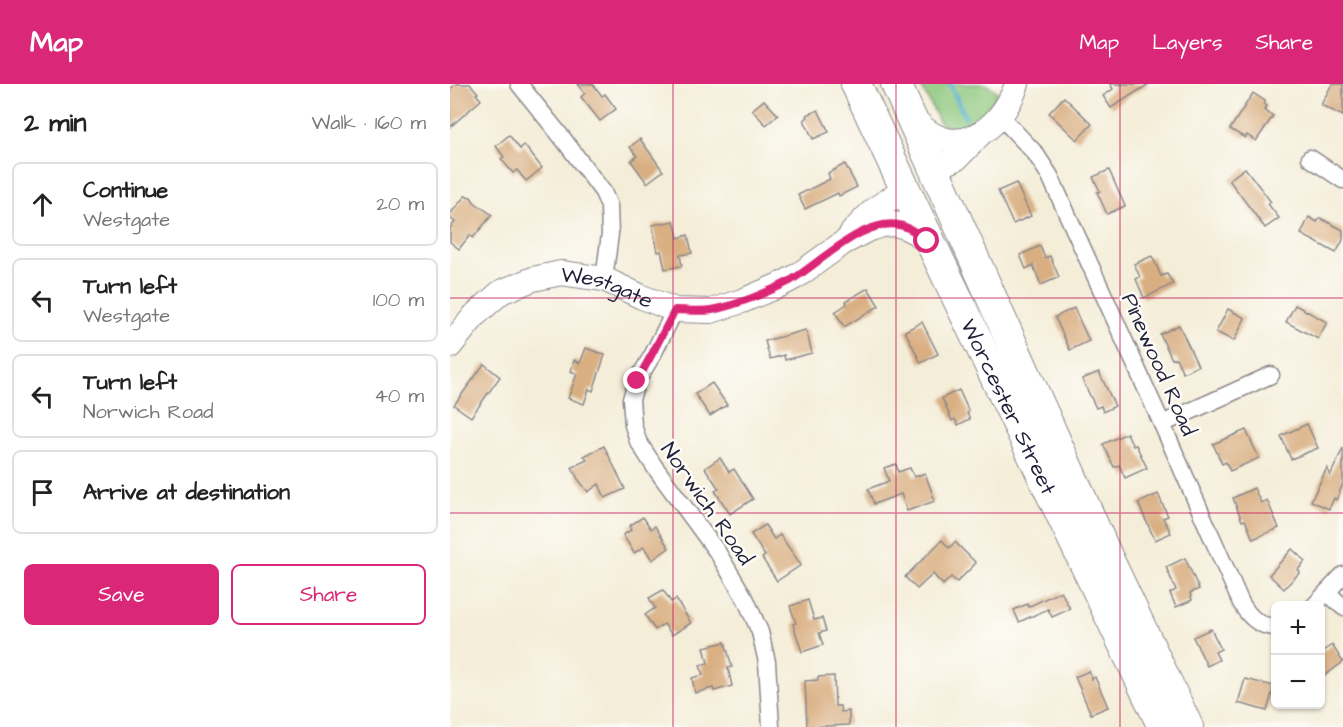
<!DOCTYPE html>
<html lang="en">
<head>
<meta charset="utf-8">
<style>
	:root { --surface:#fff; --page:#f2f2f2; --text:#222; --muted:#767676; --line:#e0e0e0; --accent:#db2777 }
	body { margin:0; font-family:"Architects Daughter",sans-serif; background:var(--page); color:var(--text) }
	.controls { position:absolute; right:18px; bottom:18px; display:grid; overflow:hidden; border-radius:9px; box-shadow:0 2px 4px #0004 }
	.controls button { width:54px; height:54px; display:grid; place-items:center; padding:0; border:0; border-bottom:2px solid var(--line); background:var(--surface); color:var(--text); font:30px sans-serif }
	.stop { position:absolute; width:18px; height:18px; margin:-14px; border:4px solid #db2777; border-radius:50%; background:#fff }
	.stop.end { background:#db2777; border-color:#fff; box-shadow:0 2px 6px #0008 }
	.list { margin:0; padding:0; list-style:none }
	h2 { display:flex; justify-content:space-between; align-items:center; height:78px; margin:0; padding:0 24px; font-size:26px }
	h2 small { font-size:20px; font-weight:400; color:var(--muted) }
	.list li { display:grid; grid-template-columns:39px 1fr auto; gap:18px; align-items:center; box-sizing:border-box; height:84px; margin:0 12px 12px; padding:0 12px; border:2px solid var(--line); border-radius:9px }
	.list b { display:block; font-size:22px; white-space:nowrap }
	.list p { margin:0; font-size:20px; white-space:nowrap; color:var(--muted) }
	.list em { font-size:20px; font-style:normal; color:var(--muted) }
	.actions { display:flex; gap:12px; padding:18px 24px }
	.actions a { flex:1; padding:14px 0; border:2px solid var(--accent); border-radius:9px; text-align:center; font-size:21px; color:var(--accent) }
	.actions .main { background:var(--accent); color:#fff }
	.icon { flex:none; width:33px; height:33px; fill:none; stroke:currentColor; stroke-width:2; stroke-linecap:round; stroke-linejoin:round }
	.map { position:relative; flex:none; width:893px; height:643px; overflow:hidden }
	header { display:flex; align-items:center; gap:36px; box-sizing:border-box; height:84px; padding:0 30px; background:var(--accent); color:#fff }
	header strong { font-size:28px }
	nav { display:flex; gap:33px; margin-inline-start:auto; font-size:21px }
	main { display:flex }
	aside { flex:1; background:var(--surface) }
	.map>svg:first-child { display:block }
</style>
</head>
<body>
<header>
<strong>Map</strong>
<nav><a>Map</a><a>Layers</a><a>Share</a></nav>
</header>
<main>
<aside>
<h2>2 min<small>Walk · 160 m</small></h2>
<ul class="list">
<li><svg class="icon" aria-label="ahead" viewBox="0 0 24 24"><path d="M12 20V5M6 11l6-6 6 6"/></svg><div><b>Continue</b><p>Westgate</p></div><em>20 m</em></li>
<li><svg class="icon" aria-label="left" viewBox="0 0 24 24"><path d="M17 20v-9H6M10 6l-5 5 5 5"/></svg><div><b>Turn left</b><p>Westgate</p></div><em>100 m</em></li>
<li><svg class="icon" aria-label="left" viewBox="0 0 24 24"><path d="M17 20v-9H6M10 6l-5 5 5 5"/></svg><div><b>Turn left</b><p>Norwich Road</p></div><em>40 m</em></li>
<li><svg class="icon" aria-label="arrive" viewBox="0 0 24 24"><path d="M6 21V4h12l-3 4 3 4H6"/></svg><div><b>Arrive at destination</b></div></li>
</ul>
<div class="actions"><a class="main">Save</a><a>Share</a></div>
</aside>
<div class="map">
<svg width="893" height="643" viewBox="0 0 893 643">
	<rect width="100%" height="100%" fill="#fdfcf7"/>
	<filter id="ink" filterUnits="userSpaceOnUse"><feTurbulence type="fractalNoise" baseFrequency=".0167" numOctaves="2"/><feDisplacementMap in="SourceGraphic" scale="12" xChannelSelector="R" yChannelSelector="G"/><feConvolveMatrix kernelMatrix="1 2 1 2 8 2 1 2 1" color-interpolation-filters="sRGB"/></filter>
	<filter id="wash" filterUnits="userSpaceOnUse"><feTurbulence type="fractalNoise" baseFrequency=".008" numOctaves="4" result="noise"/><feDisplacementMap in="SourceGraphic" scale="24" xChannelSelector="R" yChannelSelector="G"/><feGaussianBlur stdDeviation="1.35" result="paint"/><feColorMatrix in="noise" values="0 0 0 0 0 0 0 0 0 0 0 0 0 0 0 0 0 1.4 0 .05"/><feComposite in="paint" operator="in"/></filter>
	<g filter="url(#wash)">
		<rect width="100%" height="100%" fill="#f4edd8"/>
		<!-- green -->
		<polygon fill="#8bc67b" stroke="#56745b" stroke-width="1.5" points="470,0 536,0 548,8 542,20 526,38 518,43 502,45 495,43 489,37"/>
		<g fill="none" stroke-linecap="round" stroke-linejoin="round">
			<!-- stream -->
			<polyline stroke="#49aac8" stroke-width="4.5" points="500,0 515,33"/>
		</g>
		<g id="blocks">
			<!-- building -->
			<g fill="#d9af82">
				<polygon points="6,0 20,0 28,9 26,10 31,16 0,43 0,5"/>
				<polygon points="128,0 143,0 152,12 155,10 166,25 150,37 131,13 135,9"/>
				<polygon points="660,0 699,0 661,24 653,12 663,5"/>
				<polygon points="882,0 893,0 893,32 871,21"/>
				<polygon points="803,9 815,17 814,20 817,22 814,26 823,32 806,57 797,51 795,54 780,45"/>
				<polygon points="614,13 642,40 627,56 599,29"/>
				<polygon points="314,16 328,31 316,41 302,26"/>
				<polygon points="368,26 379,48 363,55 354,36 358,33 357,31"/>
				<polygon points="59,51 70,65 74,61 92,84 76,97 67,86 63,89 51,75 54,73 46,62"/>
				<polygon points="190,55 213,87 197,99 181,77 187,72 180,63"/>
				<polygon points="395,80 407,103 389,112 388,109 355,125 348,111 380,95 378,89"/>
				<polygon points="795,84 821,118 818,120 829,134 815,144 779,96"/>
				<polygon points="659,86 675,122 657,130 647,108 650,107 643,93"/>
				<polygon points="566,99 581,132 563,140 548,107"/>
				<polygon points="15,112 21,113 24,118 42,131 23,154 20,151 9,165 0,158 0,144 5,138 0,134 0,130"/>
				<polygon points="859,133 867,138 870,134 893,146 893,156 886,169 851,150"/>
				<polygon points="224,137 228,154 238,151 242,169 230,171 232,182 215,185 211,167 208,168 202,141"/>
				<polygon points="590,162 595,174 600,172 609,193 591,201 583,181 576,185 570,171"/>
				<polygon points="702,172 711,192 717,190 723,200 694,214 686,195 690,193 684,180"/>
				<polygon points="418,204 429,222 394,243 385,228 397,220 396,217"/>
				<polygon points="845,221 877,238 868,255 836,238"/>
				<polygon points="624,224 639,257 620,266 605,233"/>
				<polygon points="778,225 795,234 784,257 766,248"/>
				<polygon points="472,238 488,270 471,279 455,247"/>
				<polygon points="729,241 748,282 733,289 726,274 722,275 710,250"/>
				<polygon points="356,246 362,269 335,276 334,271 320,275 315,257"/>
				<polygon points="136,264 155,271 143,307 139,305 134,320 118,314 127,290 121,287 124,276 130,279"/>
				<polygon points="34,280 50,293 21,333 4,321"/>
				<polygon points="649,288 665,322 653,328 651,322 646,324 632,295"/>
				<polygon points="262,299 277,321 260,332 245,310"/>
				<polygon points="509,306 519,328 517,329 520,335 508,341 505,335 502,337 492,314"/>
				<polygon points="857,340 868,364 841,375 831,352"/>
				<polygon points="796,346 809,374 780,387 776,378 772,380 763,360"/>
				<polygon points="677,349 683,362 686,361 697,384 675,394 669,381 664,383 653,360"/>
				<polygon points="154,362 175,405 155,414 149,400 138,408 128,395 122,383 137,376 134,372"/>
				<polygon points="893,364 893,400 886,416 884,414 879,425 861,417 877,384 880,392"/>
				<polygon points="270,374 279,388 284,385 303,415 280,430 265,407 269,405 255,384"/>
				<polygon points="446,380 448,388 460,384 464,393 475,389 485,417 457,427 451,410 424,420 418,405 439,397 434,384"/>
				<polygon points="804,404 811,419 817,416 829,444 803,455 795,436 792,437 783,414"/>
				<polygon points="708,410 718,432 713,434 721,449 705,456 688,419"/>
				<polygon points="193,433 201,445 205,442 219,464 202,476 194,463 184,469 173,451 181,446 179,442"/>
				<polygon points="315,441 324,455 330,451 351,481 327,497 312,474 315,472 301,450"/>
				<polygon points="492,456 499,464 505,458 526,479 507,498 501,493 493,501 483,490 467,505 455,493"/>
				<polygon points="842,465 855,477 848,486 850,488 834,505 819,491"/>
				<polygon points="735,474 749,505 740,509 742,516 726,523 720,509 726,506 716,483"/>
				<polygon points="213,506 221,518 226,515 241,539 222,551 214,540 205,546 195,531 205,524 199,514"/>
				<polygon points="611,507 620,525 602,533 598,525 569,538 564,526 577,520 578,523"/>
				<polygon points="358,516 364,536 372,534 376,547 369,549 373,561 352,568 343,540 346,539 340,522"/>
				<polygon points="761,545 771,565 765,568 769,576 757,582 743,553"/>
				<polygon points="275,558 282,583 278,584 282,602 264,607 263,604 245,609 242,594 253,591 250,581 258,579 254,563"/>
				<polygon points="882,561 893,578 870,595 870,569"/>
				<polygon points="639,587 642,595 645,593 658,623 641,630 625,593"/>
				<polygon points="384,592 385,622 390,622 391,628 399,627 399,641 357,643 355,597 368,596 368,593"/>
				<polygon points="795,595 824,602 817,627 788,619"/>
			</g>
		</g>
	</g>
	<g filter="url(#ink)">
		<use href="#blocks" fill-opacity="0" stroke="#8b888a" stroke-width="1.5"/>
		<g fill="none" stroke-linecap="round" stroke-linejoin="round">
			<defs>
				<g id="street">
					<polyline points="69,0 114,56 153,108 159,122 160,150 154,195"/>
					<path d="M550,32L585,69L600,92L712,340L791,519C799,533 809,543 826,543"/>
					<polyline points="860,74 893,96"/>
					<polyline points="225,226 203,270 187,297 181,315 183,341 188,357 204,382 268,469 296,516 310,548 317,578 321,643"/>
					<polyline points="712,340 821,291"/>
					<polyline points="877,508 893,523"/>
					<polyline points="864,522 893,491"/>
				</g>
				<g id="secondary">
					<path d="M462,32C501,81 550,50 567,0"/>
					<polyline points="484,85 507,74 529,51"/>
					<path d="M401,150C419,129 430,119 456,107"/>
					<path id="s1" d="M0,262L25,231L51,208L83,195L111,189L154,195L192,213L225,226L261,227L292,217L332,200L347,192L393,159L417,146L432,141L444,140L453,142L465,148L482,162"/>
				</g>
				<g id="highway">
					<path id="s2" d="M406,0L456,107L713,643"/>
					<polyline points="446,0 658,474 738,643"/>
				</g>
			</defs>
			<!-- street casing -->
			<use href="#street" stroke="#8b888a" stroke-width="19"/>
			<!-- secondary casing -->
			<use href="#secondary" stroke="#8b888a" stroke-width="26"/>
			<!-- highway casing -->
			<use href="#highway" stroke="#8b888a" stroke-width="32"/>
			<!-- street -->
			<use href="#street" stroke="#fff" stroke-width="16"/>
			<!-- secondary -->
			<use href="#secondary" stroke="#fff" stroke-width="24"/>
			<!-- highway -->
			<use href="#highway" stroke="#fff" stroke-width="30"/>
		</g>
	</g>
	<g fill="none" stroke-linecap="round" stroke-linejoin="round" filter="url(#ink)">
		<!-- route -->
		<path stroke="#db2777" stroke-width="8" d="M187,297L202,270L225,226C237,226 250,228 262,226C284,222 319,208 340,197C369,180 417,130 453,142C462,145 470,151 477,157"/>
	</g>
	<!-- grid -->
	<path fill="none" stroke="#c2185b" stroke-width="1.5" stroke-opacity="0.55" d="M223,0V643M446,0V643M670,0V643M0,214H893M0,429H893"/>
	<g text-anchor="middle" stroke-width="5" stroke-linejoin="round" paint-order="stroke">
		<!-- street labels -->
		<g font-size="22" fill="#22223b" stroke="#fdfcf7">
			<text dy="8" stroke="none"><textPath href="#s1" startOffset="186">Westgate</textPath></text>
			<text transform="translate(710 280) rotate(66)" y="8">Pinewood Road</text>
			<text dy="8" stroke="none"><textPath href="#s2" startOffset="357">Worcester Street</textPath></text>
			<text transform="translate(258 419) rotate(55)" y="8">Norwich Road</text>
		</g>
	</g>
</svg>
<div class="controls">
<button>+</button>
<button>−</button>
</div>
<div class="stop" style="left:477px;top:157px"></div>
<div class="stop end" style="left:187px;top:297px"></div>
</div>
</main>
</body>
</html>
